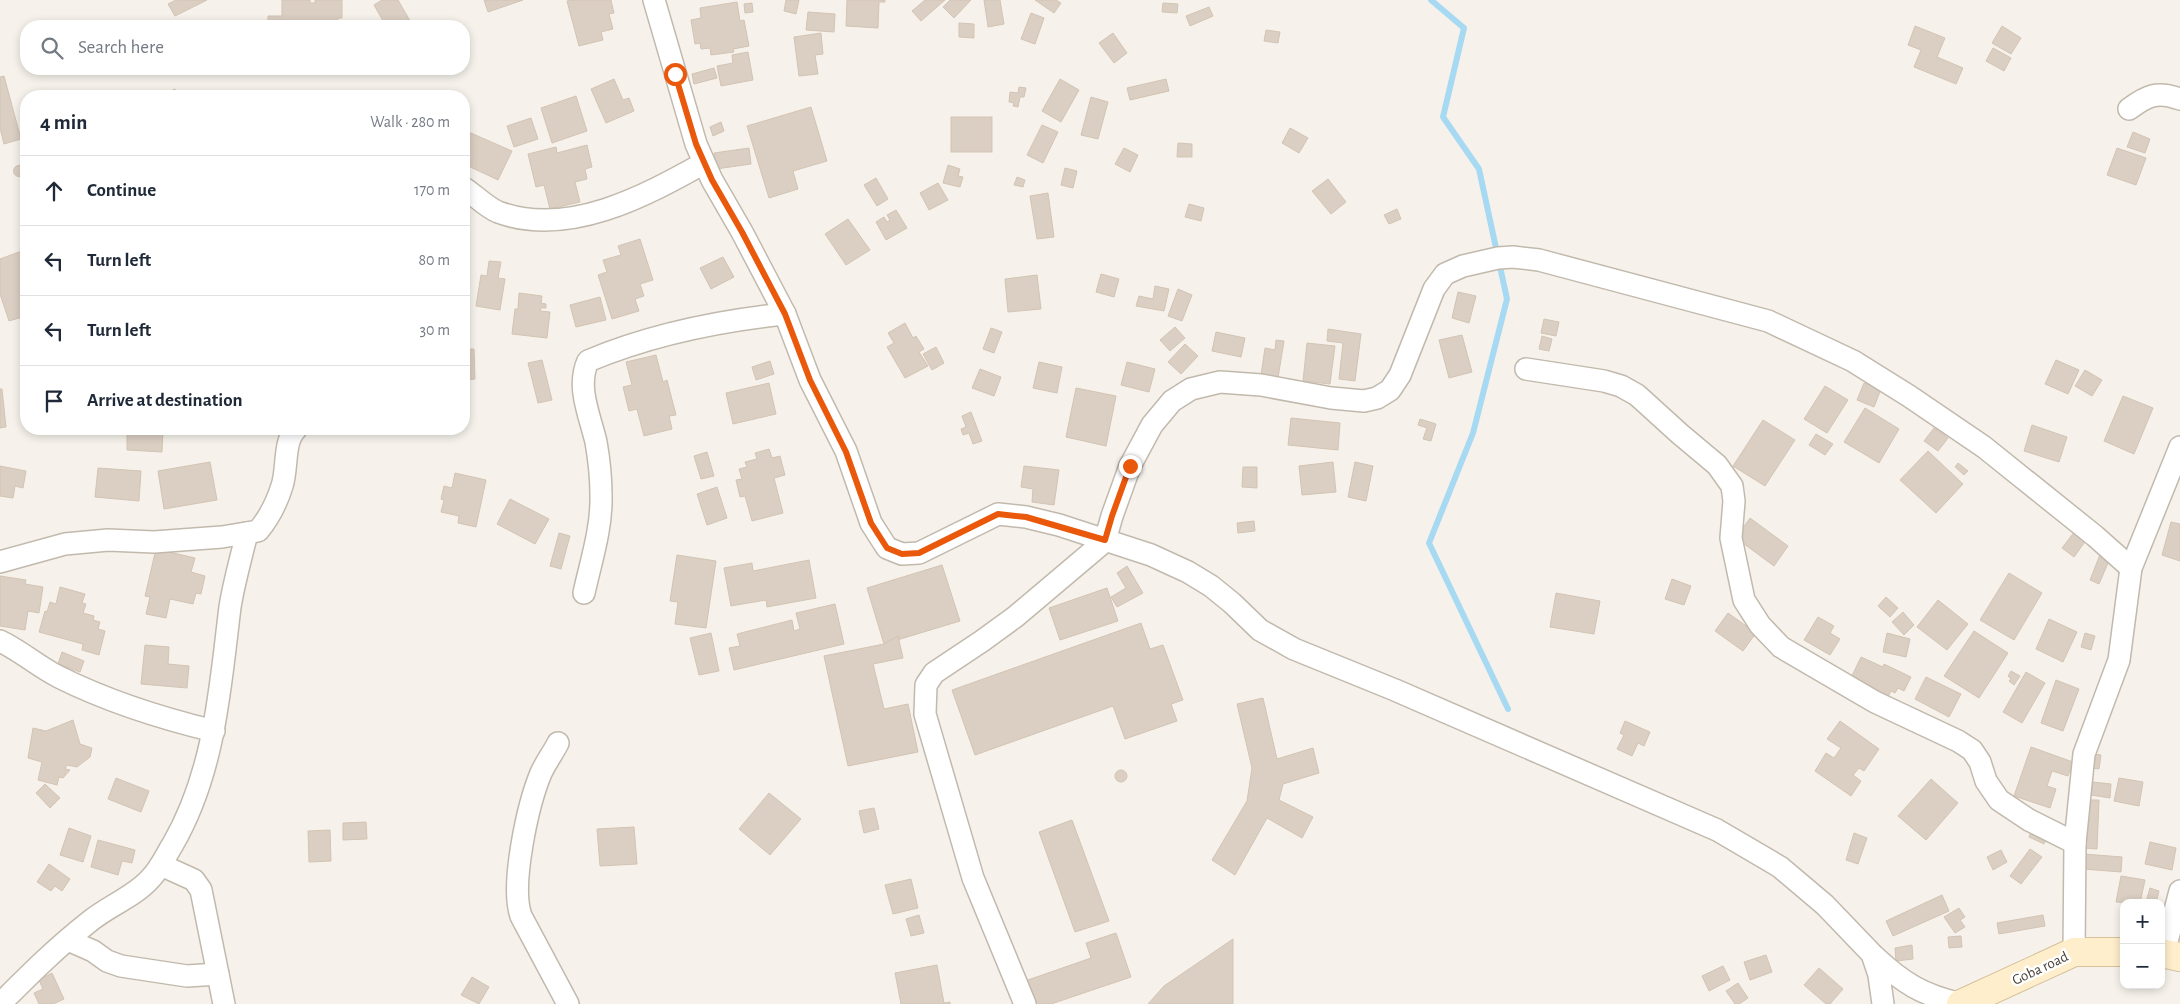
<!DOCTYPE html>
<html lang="en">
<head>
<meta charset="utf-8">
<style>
	:root { --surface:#fff; --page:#f6f6f7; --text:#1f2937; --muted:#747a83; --line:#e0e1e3 }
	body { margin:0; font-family:"Alegreya Sans",sans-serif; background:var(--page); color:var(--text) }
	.controls { position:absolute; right:15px; bottom:15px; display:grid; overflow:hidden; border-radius:10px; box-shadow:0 2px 8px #0003 }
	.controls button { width:45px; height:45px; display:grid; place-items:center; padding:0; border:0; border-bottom:1px solid var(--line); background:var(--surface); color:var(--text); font:25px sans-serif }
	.stop { position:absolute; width:15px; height:15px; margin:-11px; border:4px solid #ea580c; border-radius:50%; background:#fff }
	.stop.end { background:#ea580c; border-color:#fff; box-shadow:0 1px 5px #0008 }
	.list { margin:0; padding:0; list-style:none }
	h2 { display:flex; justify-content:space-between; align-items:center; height:65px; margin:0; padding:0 20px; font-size:21px }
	h2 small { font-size:16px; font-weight:400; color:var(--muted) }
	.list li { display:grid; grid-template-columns:32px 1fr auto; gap:15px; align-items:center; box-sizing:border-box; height:70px; padding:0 20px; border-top:1px solid var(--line) }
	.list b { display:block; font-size:19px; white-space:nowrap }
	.list em { font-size:16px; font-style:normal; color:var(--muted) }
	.icon { flex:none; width:28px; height:28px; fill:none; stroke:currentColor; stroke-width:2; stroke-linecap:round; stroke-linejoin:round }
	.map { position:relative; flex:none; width:2180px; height:1004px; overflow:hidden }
	.search { position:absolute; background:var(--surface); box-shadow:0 2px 8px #0003; left:20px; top:20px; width:450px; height:55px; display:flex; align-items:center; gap:12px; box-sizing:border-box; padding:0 18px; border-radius:20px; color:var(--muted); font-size:19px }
	.panel { position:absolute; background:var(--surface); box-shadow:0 2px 8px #0003; left:20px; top:90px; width:450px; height:345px; border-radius:20px }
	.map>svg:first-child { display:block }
</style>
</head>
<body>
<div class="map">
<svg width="2180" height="1004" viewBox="0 0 2180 1004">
	<rect width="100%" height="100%" fill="#f6f2eb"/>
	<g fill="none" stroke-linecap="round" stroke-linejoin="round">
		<!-- stream -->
		<polyline stroke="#a7daf2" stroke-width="6" points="1431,0 1464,28 1443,117 1479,169 1507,299 1473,433 1429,543 1508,709"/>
	</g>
	<!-- building -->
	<g fill="#dbcfc3" stroke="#d3c4b3">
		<polygon points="176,0 207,0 175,16 168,4"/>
		<polygon points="282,0 310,0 310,3 315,3 315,0 342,0 342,18 338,18 337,26 268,26 268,16 282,16"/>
		<polygon points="382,0 398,0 413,26 386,26 374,5"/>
		<polygon points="484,0 523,0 488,12"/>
		<polygon points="571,0 611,0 614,13 609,14 613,29 601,32 603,40 579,46 567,1"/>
		<polygon points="786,0 799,0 796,14 784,11"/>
		<polygon points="847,0 885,0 885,2 879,2 878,28 846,26"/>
		<polygon points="925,0 945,0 921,21 912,11"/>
		<polygon points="950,0 971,0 954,18 943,7"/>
		<polygon points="984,0 1000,0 1004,24 988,27"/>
		<polygon points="1035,0 1056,0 1061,3 1054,13"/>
		<polygon points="737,2 740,21 744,20 749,46 733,49 734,52 711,55 710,48 701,49 700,43 695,44 691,20 701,18 700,8"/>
		<polygon points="752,3 753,12 745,13 744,4"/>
		<polygon points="1163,3 1178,4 1177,13 1162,12"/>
		<polygon points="1209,7 1213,16 1190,26 1186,16"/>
		<polygon points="808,12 835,14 834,32 806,30"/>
		<polygon points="1031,13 1044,18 1035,44 1021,39"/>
		<polygon points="959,23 974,24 974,38 959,37"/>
		<polygon points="1915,26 1945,38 1937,57 1963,68 1956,84 1914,67 1921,50 1908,45"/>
		<polygon points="2002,26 2021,38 2011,54 1992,43"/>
		<polygon points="1266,30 1280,32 1278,43 1264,41"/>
		<polygon points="821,33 823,54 815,55 818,74 799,76 794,37"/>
		<polygon points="1113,33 1127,53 1114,63 1099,43"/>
		<polygon points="1993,48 2011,58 2004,71 1986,61"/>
		<polygon points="748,52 753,80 721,86 717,66 733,63 732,55"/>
		<polygon points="714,68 717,78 694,84 692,74"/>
		<polygon points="4,76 21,139 4,144 0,128 0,77"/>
		<polygon points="614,79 623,100 629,98 634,111 606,123 591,89"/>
		<polygon points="1060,79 1079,90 1061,122 1042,111"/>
		<polygon points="1166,79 1169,91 1130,100 1127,88"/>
		<polygon points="1019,87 1026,88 1024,97 1020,97 1018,107 1013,106 1014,103 1009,102 1010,92 1018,93"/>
		<polygon points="174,89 186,96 169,96"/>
		<polygon points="576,96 587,131 552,143 541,108"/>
		<polygon points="1091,97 1108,102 1098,139 1081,135"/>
		<polygon points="811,107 827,161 793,171 798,189 769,198 747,126"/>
		<rect x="951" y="117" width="41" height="35"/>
		<polygon points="531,118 538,139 514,147 507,126"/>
		<polygon points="721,122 724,131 713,136 710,127"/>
		<polygon points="1042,125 1058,132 1043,163 1027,155"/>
		<polygon points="1290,128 1308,138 1299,153 1282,143"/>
		<polygon points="464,130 512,151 498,180 464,164"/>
		<polygon points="2133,132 2150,139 2145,153 2127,147"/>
		<polygon points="1178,143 1192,144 1192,157 1177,157"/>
		<polygon points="587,145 592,167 585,169 587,179 575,182 580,202 550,209 544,185 536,187 528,154 556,147 557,153"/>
		<polygon points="749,148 751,164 716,169 714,153"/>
		<polygon points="1124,148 1138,155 1130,172 1115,164"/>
		<polygon points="2117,148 2146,158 2136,185 2107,175"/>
		<polygon points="948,165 960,169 958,176 963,177 960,187 943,183"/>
		<circle cx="19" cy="171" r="5.5"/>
		<polygon points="1065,168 1077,171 1073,188 1061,185"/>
		<polygon points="1017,177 1025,180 1023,187 1014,185"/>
		<polygon points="876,178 888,199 877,206 864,185"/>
		<polygon points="1328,179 1346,202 1331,214 1312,191"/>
		<polygon points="938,183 948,200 929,210 920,193"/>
		<polygon points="1048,193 1054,237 1037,239 1030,196"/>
		<polygon points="1189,204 1204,208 1201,221 1185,217"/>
		<polygon points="1397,209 1401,219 1389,224 1384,215"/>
		<polygon points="896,210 907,228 886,240 876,222 884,217 887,222 890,220 887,215"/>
		<polygon points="848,219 870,250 846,265 825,234"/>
		<polygon points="640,239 653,280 640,284 644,296 635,299 639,311 612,319 598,275 607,272 603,260 621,255 618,246"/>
		<polygon points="464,249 469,250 467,260 464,259"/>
		<polygon points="22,251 26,263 26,316 9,321 0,294 0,259"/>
		<polygon points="723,257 734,277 711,289 700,268"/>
		<polygon points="489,261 501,262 498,278 505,279 500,310 476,306 481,275 487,276"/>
		<polygon points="1101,274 1119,279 1114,297 1096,292"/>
		<polygon points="1037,275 1041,309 1008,312 1005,279"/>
		<polygon points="1155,286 1169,289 1164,311 1136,306 1139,296 1153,299"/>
		<polygon points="1178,289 1192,295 1182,321 1168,316"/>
		<polygon points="1458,292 1476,296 1469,323 1452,318"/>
		<polygon points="519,293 542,296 541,303 546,304 546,308 541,308 540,311 550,312 547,338 512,334 515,309 518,309"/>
		<polygon points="600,297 606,320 576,327 570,305"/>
		<polygon points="1544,319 1559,322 1556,336 1541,333"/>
		<polygon points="905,323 913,338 916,336 924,349 919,352 928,366 905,378 887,347 894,343 888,333"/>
		<polygon points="1175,327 1185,338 1170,351 1160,340"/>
		<polygon points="991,328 1002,332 994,353 983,349"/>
		<polygon points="1328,329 1361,334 1355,381 1339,379 1343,343 1327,341"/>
		<polygon points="1216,332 1245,338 1241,357 1212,351"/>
		<polygon points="1462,335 1472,372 1449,378 1439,340"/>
		<polygon points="1542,336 1552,339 1549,351 1539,349"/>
		<polygon points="1276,340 1284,341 1278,378 1261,375 1265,348 1275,350"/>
		<polygon points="1307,343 1335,346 1330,384 1303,381"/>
		<polygon points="1185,344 1198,356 1181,374 1168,362"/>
		<polygon points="936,347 944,363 932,370 923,354"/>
		<polygon points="464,349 474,349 475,379 464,380"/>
		<polygon points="656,355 663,382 667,380 676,415 669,416 672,429 644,436 637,409 629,411 623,387 632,385 626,362"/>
		<polygon points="542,360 552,400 538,403 528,363"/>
		<polygon points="2056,360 2079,370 2068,394 2045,384"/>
		<polygon points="770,361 774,374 756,380 752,367"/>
		<polygon points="1039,362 1062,367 1057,393 1033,388"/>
		<polygon points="1127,362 1155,369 1149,392 1121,385"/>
		<polygon points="980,369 1001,377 994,396 972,388"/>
		<polygon points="2085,370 2102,380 2092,396 2075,386"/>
		<polygon points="769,383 776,414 733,424 726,393"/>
		<polygon points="1864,383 1881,389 1874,407 1857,400"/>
		<polygon points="1825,386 1848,400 1827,433 1804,419"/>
		<polygon points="1076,388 1116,396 1106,446 1066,437"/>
		<polygon points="0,389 2,389 6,427 0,428"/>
		<polygon points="2123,396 2153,408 2134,454 2104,441"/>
		<polygon points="1865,408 1899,429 1879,463 1844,442"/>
		<polygon points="971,412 982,441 973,444 969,433 963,435 961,429 966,427 962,416"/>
		<polygon points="1291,418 1340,423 1338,450 1288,445"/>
		<polygon points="1420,419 1436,424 1431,441 1423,439 1427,428 1418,425"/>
		<polygon points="1763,420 1795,440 1765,486 1733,466"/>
		<polygon points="2032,425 2067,437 2059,462 2024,451"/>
		<polygon points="1934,428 1948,438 1938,451 1924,441"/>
		<polygon points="127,429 163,429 162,452 127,450"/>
		<polygon points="1816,434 1833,444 1825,455 1809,445"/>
		<polygon points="769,449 772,458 780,456 785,475 774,478 783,513 752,521 745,496 740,497 736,480 742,479 739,469 747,467 745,462 757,459 755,453"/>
		<polygon points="1928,451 1963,484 1936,513 1900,480"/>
		<polygon points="707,452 714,476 701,479 694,456"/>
		<polygon points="210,462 217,500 164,509 158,471"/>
		<polygon points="1333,462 1336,492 1302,495 1299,466"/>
		<polygon points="1355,462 1373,466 1366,501 1348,497"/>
		<polygon points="1958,463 1968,471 1964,475 1955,467"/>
		<polygon points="0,466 26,471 23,488 15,486 13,498 0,496"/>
		<polygon points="1024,466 1059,470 1054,505 1032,502 1033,489 1021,487"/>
		<polygon points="1243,467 1257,467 1257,488 1242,487"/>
		<polygon points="98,468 141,471 139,501 95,497"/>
		<polygon points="455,473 486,480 476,527 458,523 459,516 441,512 444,500 441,499 444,486 452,488"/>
		<polygon points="717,487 727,518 707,525 697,494"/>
		<polygon points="510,499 549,519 535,544 497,524"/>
		<polygon points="1750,518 1788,546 1774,566 1736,538"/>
		<polygon points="1254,521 1255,531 1238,533 1237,523"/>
		<polygon points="2171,522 2180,524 2180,561 2162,555"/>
		<polygon points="2075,531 2087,539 2074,557 2062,548"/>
		<polygon points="559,533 570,536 561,569 550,566"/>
		<polygon points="156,549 195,558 191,572 205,576 201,594 196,593 193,604 170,599 166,618 146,614 150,597 145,596"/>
		<polygon points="2101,552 2111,556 2099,584 2090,580"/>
		<polygon points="677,555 716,561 706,628 675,624 678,602 670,601"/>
		<polygon points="809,560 816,598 767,607 766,600 731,606 724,568 752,563 753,571"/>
		<polygon points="942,565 960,621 884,644 867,588"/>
		<polygon points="1127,566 1143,593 1117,607 1111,597 1126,588 1117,573"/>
		<polygon points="2009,573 2042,593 2014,640 1980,620"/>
		<polygon points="0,576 26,580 25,584 43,587 39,613 28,611 25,630 0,626"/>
		<polygon points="1672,579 1691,586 1684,605 1665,599"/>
		<polygon points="60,587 85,594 82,603 86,604 83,613 94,616 93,620 100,622 98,629 105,631 99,655 82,650 83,644 39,632 45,611 47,612 50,602 56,604"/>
		<polygon points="1107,588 1118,621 1060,640 1049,608"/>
		<polygon points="1556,593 1600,601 1594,634 1550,627"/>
		<polygon points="1886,597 1898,608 1890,617 1878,606"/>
		<polygon points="1938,600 1968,624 1947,650 1917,627"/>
		<polygon points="835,604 844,644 734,670 729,648 740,646 737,634 792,620 794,631 800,629 796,613"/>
		<polygon points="1903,612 1914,625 1904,635 1892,622"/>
		<polygon points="1728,613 1756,633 1743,651 1715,631"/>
		<polygon points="1818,617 1834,626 1830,633 1840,639 1830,655 1804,640"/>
		<polygon points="2049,619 2077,632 2063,662 2036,649"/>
		<polygon points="1141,623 1150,649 1163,645 1183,700 1171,704 1177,721 1125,739 1113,706 975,755 952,690"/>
		<polygon points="1974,631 2008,653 1979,698 1944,676"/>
		<polygon points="711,633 719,671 699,675 690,638"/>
		<polygon points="1887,633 1910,639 1906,657 1883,652"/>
		<polygon points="2085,633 2095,636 2091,650 2081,647"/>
		<polygon points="898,636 903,658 873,664 884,709 908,704 918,752 848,766 824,656 884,644"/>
		<polygon points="145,645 169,647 168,664 189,666 187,688 141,684"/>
		<polygon points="62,652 84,661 80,672 58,664"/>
		<polygon points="1861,657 1883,667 1884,664 1911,677 1904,691 1898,688 1895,693 1891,691 1888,697 1850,680"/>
		<polygon points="2011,671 2020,676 2014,685 2009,681 2011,679 2008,676"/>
		<polygon points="2026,672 2045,683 2022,723 2003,712"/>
		<polygon points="1926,677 1961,694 1949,717 1915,699"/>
		<polygon points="2056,680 2079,689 2063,731 2041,723"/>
		<polygon points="1263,698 1277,759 1313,748 1319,773 1283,784 1279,800 1313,817 1302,838 1267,818 1235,875 1212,860 1247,801 1252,768 1237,704"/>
		<polygon points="73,720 80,744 92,748 90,757 77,767 67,765 65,769 70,770 63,778 59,777 57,785 38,780 42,762 28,758 33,728 46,731"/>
		<polygon points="1625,721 1650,732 1644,746 1638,743 1632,756 1617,749 1624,735 1620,733"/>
		<polygon points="1840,721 1879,749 1864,771 1859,768 1853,775 1861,781 1851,796 1815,771 1826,753 1834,758 1841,748 1827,739"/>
		<polygon points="2031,747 2073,762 2068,776 2052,771 2047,786 2056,789 2050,808 2014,796"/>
		<polygon points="2088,753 2101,755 2099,769 2086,767"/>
		<circle cx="1121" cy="776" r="6"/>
		<polygon points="116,778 149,791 141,812 108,799"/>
		<polygon points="2119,778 2143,782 2139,806 2114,801"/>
		<polygon points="1931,779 1958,803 1926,840 1898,816"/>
		<polygon points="2093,782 2111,784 2110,798 2091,795"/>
		<polygon points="45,784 60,798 50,808 36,793"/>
		<polygon points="769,793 801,819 770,855 739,829"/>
		<polygon points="2086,800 2099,800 2097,849 2084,848"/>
		<polygon points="874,808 879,829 864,833 859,811"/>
		<polygon points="1072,820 1109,921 1075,932 1039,832"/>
		<polygon points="366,822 367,839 343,840 343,823"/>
		<polygon points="634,827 637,864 600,866 597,829"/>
		<polygon points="69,828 91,836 83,862 60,855"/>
		<polygon points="330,830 331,861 309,862 308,831"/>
		<polygon points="2032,830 2047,837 2044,844 2029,837"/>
		<polygon points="1854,833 1867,838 1858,864 1846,860"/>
		<polygon points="98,840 135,850 132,863 122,861 118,875 91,867"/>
		<polygon points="2150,842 2176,848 2172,870 2145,864"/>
		<polygon points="2030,849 2042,857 2021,884 2010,876"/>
		<polygon points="2001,850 2007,862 1993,870 1987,857"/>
		<polygon points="2084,854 2122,857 2121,872 2083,869"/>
		<polygon points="49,864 70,879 62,891 55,886 51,891 37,882"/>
		<polygon points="2121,876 2145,880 2140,903 2116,902"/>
		<polygon points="911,879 918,908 893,914 885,885"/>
		<polygon points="2150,888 2159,891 2156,903 2146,902"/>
		<polygon points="1942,895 1949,911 1893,936 1886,921"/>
		<polygon points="1959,908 1965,917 1960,920 1965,927 1955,933 1944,917"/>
		<polygon points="919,915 924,933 911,936 906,919"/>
		<polygon points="2043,915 2045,926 1999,934 1997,923"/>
		<polygon points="1116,933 1131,977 1051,1004 1032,1004 1025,981 1091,958 1086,943"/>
		<polygon points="1961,936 1962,947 1949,948 1948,937"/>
		<polygon points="1233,939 1233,1004 1148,1004 1164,986"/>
		<polygon points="1912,945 1913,959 1896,961 1895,948"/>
		<polygon points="1766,955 1772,972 1750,980 1744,962"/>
		<polygon points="937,965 944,1003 950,1002 950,1004 901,1004 895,973"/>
		<polygon points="1723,966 1730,980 1709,991 1702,976"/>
		<polygon points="1819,968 1843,989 1830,1004 1826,1004 1804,985"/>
		<polygon points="52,973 64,999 53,1004 39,1004 34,993 43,989 39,980"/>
		<polygon points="472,977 489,987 479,1004 461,995"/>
		<polygon points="1738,983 1748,998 1739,1004 1735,1004 1726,991"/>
	</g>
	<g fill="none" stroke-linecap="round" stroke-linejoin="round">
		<defs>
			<g id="street">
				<polyline points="654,0 696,144 712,180 742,232 785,314 810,380 846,451 871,523 887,548 902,554 919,553 998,514 1026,517 1059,525 1151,555 1188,572 1211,586 1232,603 1260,630 1294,649 1395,690 1717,830 1780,867 1825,905 1872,954 1879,975 1883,1004"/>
				<path d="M2129,109C2148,95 2157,91 2180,99"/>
				<path d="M464,188C475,195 486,207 498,212C568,238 645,196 704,163"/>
				<polyline points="1526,369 1604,381 1621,386 1637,395 1680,434 1717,465 1732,486 1734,501 1731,538 1744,600 1760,625 1781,647 1875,702 1958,741 1972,750 1980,762 1986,781 1999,800 2029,820 2075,843"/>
				<path d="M0,562L65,544L108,540L154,542L222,537L258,531C269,518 277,502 282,486C288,468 283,442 296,429"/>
				<path d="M584,593C591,561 602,528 601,495C601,478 599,459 596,442C590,416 576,387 588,361C650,335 718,321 785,314"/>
				<path d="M0,641C21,651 39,667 59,677C109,702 160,718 214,731"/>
				<path d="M558,743C553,753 546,762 541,773C528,804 510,885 521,916L568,1004"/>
				<polyline points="161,865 194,880 201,890 224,1004"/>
				<polyline points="68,940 93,951 107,961 121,966 187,976 218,974"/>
				<polyline points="2074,952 2075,843 2084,754 2119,660 2131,568 2180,447"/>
				<polyline points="2164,953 2180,891"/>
				<path d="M1874,956C1903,983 1922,995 1961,1004"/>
				<path d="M0,1004C29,975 57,947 89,922C108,906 134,897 150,879C160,869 166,855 173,844C215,771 220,688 230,607C234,582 241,558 247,533"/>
				<polyline points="1025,1004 973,878 925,714 926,685 934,673 982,641 1015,617 1105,541 1112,516 1130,466 1152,425 1172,401 1191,389 1220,382 1261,385 1331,398 1364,401 1377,398 1390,390 1400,375 1434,289 1445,274 1463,266 1498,258 1513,257 1539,260 1768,321 1853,361 1909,396 1984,447 2095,536 2131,568"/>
			</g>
			<g id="secondary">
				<polyline points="2161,953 2180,957"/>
				<polyline points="1961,1004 2074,952 2124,952"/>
			</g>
		</defs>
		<!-- street casing -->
		<use href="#street" stroke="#c2b9ad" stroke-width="24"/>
		<!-- secondary casing -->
		<use href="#secondary" stroke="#d6c19a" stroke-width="30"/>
		<!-- street -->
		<use href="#street" stroke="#fff" stroke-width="21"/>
		<!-- secondary -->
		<use href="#secondary" stroke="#fec" stroke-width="28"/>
	</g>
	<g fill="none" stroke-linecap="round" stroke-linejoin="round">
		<!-- route -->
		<polyline stroke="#ea580c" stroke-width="6" points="675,74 696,144 712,180 742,232 785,314 810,380 846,452 871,523 887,548 902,554 919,553 998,514 1026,517 1105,540 1112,516 1130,466"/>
	</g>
	<g text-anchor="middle" stroke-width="5" stroke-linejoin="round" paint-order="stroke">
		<!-- street labels -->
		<g font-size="15" fill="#4a4238" stroke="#fff">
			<text transform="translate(2040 968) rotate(-25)" y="5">Goba road</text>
		</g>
	</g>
</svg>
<div class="controls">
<button>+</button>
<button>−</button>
</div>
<div class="stop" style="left:675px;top:74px"></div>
<div class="stop end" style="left:1130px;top:466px"></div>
<div class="search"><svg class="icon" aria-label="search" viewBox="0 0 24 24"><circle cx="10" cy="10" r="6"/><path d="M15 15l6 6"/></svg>Search here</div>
<section class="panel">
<h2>4 min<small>Walk · 280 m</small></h2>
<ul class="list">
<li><svg class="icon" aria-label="ahead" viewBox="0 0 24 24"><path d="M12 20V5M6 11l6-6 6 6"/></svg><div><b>Continue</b></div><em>170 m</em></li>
<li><svg class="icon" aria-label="left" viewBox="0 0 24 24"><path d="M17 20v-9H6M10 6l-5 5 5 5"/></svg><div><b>Turn left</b></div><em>80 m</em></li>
<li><svg class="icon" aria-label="left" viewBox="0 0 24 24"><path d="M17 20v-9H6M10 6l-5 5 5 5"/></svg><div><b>Turn left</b></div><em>30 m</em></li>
<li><svg class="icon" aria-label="arrive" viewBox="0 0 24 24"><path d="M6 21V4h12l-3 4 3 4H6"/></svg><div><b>Arrive at destination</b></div></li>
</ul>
</section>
</div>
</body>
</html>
